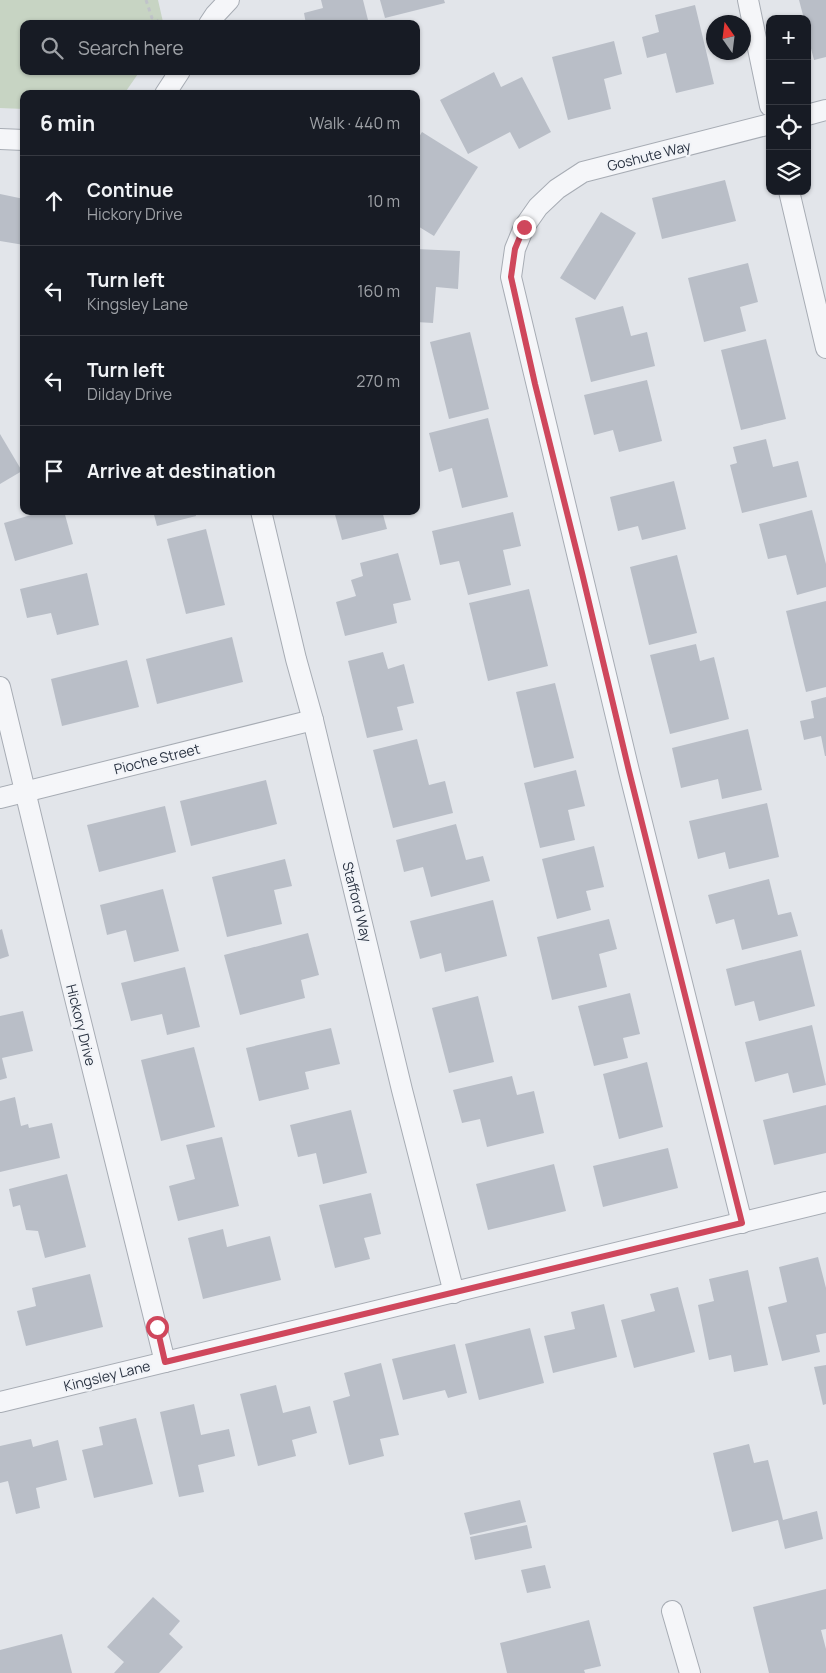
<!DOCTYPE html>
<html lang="en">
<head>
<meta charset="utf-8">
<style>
	:root { --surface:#171b24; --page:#20242c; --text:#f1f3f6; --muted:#9ea1a6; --line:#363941 }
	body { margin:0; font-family:Manrope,sans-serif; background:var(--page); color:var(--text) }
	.controls { position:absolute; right:15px; top:15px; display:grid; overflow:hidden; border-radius:10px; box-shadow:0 1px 4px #0004 }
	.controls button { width:45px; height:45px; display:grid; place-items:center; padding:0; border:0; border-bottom:1px solid var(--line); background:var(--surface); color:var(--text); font:25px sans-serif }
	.compass { position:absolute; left:706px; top:15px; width:45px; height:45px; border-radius:50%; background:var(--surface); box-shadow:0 1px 4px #0004; rotate:346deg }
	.stop { position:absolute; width:15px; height:15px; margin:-11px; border:4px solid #cf475c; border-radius:50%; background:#fff }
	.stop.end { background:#cf475c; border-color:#fff; box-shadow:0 1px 5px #0008 }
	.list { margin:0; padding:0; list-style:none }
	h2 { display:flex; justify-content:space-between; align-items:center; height:65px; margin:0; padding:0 20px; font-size:21px }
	h2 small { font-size:16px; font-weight:400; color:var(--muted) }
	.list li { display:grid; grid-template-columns:32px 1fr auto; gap:15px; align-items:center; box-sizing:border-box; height:90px; padding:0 20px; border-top:1px solid var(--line) }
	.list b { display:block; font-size:19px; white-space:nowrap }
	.list p { margin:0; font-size:16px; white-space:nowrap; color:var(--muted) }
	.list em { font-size:16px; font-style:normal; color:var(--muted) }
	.icon { flex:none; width:28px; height:28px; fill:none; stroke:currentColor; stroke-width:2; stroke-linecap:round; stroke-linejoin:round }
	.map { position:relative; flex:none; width:826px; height:1673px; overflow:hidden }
	.search { position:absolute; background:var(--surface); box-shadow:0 1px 4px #0004; left:20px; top:20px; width:400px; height:55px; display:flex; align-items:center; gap:12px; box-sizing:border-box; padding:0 18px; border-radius:10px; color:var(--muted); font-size:19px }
	.panel { position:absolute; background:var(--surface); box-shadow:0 1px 4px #0004; left:20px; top:90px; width:400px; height:425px; border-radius:10px }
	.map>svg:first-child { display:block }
</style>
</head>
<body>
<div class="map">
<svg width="826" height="1673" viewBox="0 0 826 1673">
	<rect width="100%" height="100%" fill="#e2e5ea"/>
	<!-- green -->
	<polygon fill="#c7d4c3" points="0,0 158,0 163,22 166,24 24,24 24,71 140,71 124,94 24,94 24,109 0,108"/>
	<!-- building -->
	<g fill="#b9bec7">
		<polygon points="321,0 363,0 369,24 306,24 304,13 323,8"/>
		<polygon points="380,0 444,0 445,3 385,18"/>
		<polygon points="799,0 826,0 826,57 814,60 807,33 807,19 804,19"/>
		<polygon points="695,5 714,84 676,93 666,53 647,58 642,37 659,32 655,15"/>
		<polygon points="614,41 622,74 604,79 611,109 568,120 552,57"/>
		<polygon points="494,72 501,87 522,77 551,132 519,149 510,132 468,154 440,100"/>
		<polygon points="422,132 478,167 434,236 416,225 416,142"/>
		<polygon points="725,180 736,221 662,239 652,198"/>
		<polygon points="0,194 24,199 24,245 0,241"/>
		<polygon points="601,212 636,233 595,300 560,278"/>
		<polygon points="416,249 460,251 458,289 436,287 433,323 416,322"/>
		<polygon points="748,263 758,302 740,307 746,331 704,342 688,278"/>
		<polygon points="623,306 631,336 647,332 655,366 591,382 575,318"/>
		<polygon points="470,332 489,409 449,419 430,342"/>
		<polygon points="766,339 786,419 741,430 721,350"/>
		<polygon points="647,380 662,441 619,452 613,430 594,435 584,395"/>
		<polygon points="488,418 508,497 462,508 452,468 439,472 429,433"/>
		<polygon points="0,434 22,471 0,484"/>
		<polygon points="766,439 773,467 798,461 807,497 742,513 730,465 737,463 733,447"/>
		<polygon points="674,481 686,529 642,540 638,526 618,531 610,497"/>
		<polygon points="812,510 826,564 826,587 797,595 786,555 768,559 759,524"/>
		<polygon points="30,511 64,511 73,544 15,561 4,523 31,515"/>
		<polygon points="153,511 195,511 196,516 157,526"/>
		<polygon points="334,511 382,511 387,529 342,540"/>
		<polygon points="513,512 521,546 503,550 511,585 468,595 459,561 440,565 432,531"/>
		<polygon points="206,529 225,605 186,614 167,539"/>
		<polygon points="398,553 411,600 393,604 397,623 345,636 336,602 356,596 351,580 363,576 360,563"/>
		<polygon points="677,555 697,633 649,645 630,567"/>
		<polygon points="87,573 99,625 57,635 51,613 27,618 20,589"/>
		<polygon points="529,589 548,666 488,681 469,603"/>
		<polygon points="826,601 826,687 806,692 786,611"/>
		<polygon points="232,637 243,682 157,704 146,659"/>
		<polygon points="696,644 700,661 714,657 729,719 670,734 650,655"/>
		<polygon points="383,652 388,669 404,664 414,703 397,707 403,730 367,738 348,661"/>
		<polygon points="127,660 139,707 62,726 51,679"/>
		<polygon points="555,683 574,758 534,768 516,692"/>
		<polygon points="826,697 826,756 825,756 821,736 804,740 800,721 814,718 811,701"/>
		<polygon points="748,729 762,790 722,799 718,779 681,788 672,748"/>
		<polygon points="417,739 429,785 445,781 453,813 393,828 373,750"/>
		<polygon points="576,770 585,806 568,810 575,840 540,848 524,783"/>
		<polygon points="266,780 277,824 191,846 180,801"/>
		<polygon points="767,803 779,857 729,869 725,852 698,859 689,821"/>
		<polygon points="165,806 176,852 99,872 87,825"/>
		<polygon points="456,824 466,860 483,856 490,881 431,897 423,867 404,872 396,840"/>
		<polygon points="594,846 604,887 586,891 591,910 557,919 542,859"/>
		<polygon points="285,859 292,886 274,890 282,924 227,937 212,877"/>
		<polygon points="769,879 778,915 791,912 798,936 742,950 734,919 716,924 708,895"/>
		<polygon points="163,889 179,951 134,962 126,930 107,935 100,905"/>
		<polygon points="493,900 507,956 445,972 441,953 420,959 410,921"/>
		<polygon points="609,919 617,949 599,954 607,987 552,1000 537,937"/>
		<polygon points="2,929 9,956 0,959 0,930"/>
		<polygon points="308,933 319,975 301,980 305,998 240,1015 224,955"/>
		<polygon points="801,950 815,1006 759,1021 754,1001 735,1006 726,969"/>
		<polygon points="185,967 200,1027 167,1035 162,1014 131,1021 121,983"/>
		<polygon points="630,993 640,1034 623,1038 628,1058 594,1066 578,1006"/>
		<polygon points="478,996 494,1062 449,1073 432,1008"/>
		<polygon points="23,1011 33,1051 2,1058 7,1078 0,1080 0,1016"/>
		<polygon points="812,1025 826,1085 793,1093 788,1073 755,1082 745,1042"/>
		<polygon points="331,1028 340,1064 305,1072 309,1089 259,1101 246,1048"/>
		<polygon points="194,1047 215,1127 161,1141 141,1060"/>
		<polygon points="647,1062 663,1127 619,1139 603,1074"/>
		<polygon points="512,1076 517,1095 534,1091 544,1133 487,1147 480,1119 462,1123 453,1090"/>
		<polygon points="15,1097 21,1126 28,1124 29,1128 52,1123 60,1158 0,1172 0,1101"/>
		<polygon points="826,1105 826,1153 774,1165 763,1120"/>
		<polygon points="351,1110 367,1173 323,1184 316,1153 298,1157 290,1125"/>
		<polygon points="222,1137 239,1206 178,1221 169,1186 195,1179 186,1145"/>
		<polygon points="668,1148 678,1188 603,1207 593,1166"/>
		<polygon points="554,1164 566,1211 488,1230 476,1184"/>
		<polygon points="67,1174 86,1247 45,1258 38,1231 26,1230 20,1205 13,1207 9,1189"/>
		<polygon points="371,1193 381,1234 364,1238 370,1259 335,1268 319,1205"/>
		<polygon points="223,1229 227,1247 270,1236 281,1280 203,1299 188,1238"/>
		<polygon points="818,1257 826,1288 826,1333 816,1335 820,1352 782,1361 768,1307 787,1302 779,1267"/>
		<polygon points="748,1270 768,1365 734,1372 731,1355 709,1360 698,1305 714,1301 709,1279"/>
		<polygon points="90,1274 103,1327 26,1346 17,1311 36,1306 32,1288"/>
		<polygon points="678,1287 695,1352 634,1368 621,1320 655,1311 650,1294"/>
		<polygon points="604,1304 617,1357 553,1373 544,1336 575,1329 571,1312"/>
		<polygon points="530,1328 544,1383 479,1400 465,1344"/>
		<polygon points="455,1344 467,1393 448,1398 445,1390 403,1400 392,1359"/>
		<polygon points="381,1363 399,1435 380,1439 384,1456 349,1465 333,1401 350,1396 344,1373"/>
		<polygon points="826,1365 826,1404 823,1405 814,1367"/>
		<polygon points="276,1385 283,1413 310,1406 317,1433 292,1440 296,1456 258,1466 240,1394"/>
		<polygon points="194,1404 201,1435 229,1429 235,1456 198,1465 204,1492 179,1497 160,1412"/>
		<polygon points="136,1418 153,1484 94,1498 82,1450 103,1445 99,1427"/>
		<polygon points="31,1439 33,1447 58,1440 67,1480 36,1488 40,1508 16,1514 8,1481 0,1483 0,1446"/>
		<polygon points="749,1444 754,1463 768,1460 783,1520 817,1511 823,1539 785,1549 778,1520 732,1532 713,1453"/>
		<polygon points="520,1500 526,1522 470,1535 464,1513"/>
		<polygon points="527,1525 532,1548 475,1560 470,1537"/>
		<polygon points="545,1565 551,1588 527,1593 521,1570"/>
		<polygon points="826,1589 826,1629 821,1630 826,1649 826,1673 769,1673 753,1607"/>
		<polygon points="153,1597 180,1621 169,1634 183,1647 159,1673 114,1673 124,1662 107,1647"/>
		<polygon points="589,1620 601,1666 584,1670 585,1673 507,1673 500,1643"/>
		<polygon points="62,1634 72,1673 0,1673 0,1650"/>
	</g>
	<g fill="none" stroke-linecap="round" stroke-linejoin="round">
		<defs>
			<g id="street">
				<polyline points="748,0 770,106"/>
				<polyline points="209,24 215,15 229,0"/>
				<polyline points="165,94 180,71"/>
				<polyline points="807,115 826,110"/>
				<polyline points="0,139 24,140"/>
				<polyline points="789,191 826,348"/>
				<polyline points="261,511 296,659 313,720 402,1090 454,1293"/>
				<polyline points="0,687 71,982 165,1362"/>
				<polyline points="0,798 313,720"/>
				<polyline points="742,1223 629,771 511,277 515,249 524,227 538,207 557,189 583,172 770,124"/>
				<polyline points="0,1402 826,1202"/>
				<polyline points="672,1611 690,1673"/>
			</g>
		</defs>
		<!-- street casing -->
		<use href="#street" stroke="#a7acb4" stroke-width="22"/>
		<!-- path -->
		<polyline stroke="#c0c3c9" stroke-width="3" stroke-dasharray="4 4" stroke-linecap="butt" points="146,0 152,18 163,24"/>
		<!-- street -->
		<use href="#street" stroke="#f5f6f9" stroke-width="20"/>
	</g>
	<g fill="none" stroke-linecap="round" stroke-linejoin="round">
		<!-- route -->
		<polyline stroke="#cf475c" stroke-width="6" points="157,1327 165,1362 742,1223 629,771 582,573 535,384 511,277 515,249 524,227"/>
	</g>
	<g text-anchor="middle" stroke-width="4.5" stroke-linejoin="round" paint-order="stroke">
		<!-- street labels -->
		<g font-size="14" fill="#2a3342" stroke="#f2f4f8">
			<text transform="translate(649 156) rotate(-14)" y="5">Goshute Way</text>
			<text transform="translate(157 759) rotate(-14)" y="5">Pioche Street</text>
			<text transform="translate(357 902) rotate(76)" y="5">Stafford Way</text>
			<text transform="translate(81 1025) rotate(76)" y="5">Hickory Drive</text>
			<text transform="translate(107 1376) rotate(-14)" y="5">Kingsley Lane</text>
		</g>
	</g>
</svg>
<div class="controls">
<button>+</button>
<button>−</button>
<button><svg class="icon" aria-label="locate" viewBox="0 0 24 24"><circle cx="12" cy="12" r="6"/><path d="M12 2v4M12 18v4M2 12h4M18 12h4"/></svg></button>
<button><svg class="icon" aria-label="layers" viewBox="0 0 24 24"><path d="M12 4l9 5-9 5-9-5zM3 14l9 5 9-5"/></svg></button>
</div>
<svg class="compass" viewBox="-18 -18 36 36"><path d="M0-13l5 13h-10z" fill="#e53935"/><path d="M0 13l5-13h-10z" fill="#9ea1a6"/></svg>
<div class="stop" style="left:157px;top:1327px"></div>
<div class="stop end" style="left:524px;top:227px"></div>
<div class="search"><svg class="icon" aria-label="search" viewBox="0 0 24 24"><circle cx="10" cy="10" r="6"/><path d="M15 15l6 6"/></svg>Search here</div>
<section class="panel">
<h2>6 min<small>Walk · 440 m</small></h2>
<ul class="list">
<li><svg class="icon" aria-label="ahead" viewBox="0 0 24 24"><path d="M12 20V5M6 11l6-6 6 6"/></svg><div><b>Continue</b><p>Hickory Drive</p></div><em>10 m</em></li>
<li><svg class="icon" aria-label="left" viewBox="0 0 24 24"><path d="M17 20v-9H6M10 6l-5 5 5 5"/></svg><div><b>Turn left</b><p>Kingsley Lane</p></div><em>160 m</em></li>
<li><svg class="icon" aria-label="left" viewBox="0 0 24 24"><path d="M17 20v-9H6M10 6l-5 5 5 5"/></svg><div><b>Turn left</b><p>Dilday Drive</p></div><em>270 m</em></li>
<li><svg class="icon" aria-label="arrive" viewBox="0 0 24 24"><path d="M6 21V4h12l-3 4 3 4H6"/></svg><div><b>Arrive at destination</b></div></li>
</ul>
</section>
</div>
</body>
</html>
